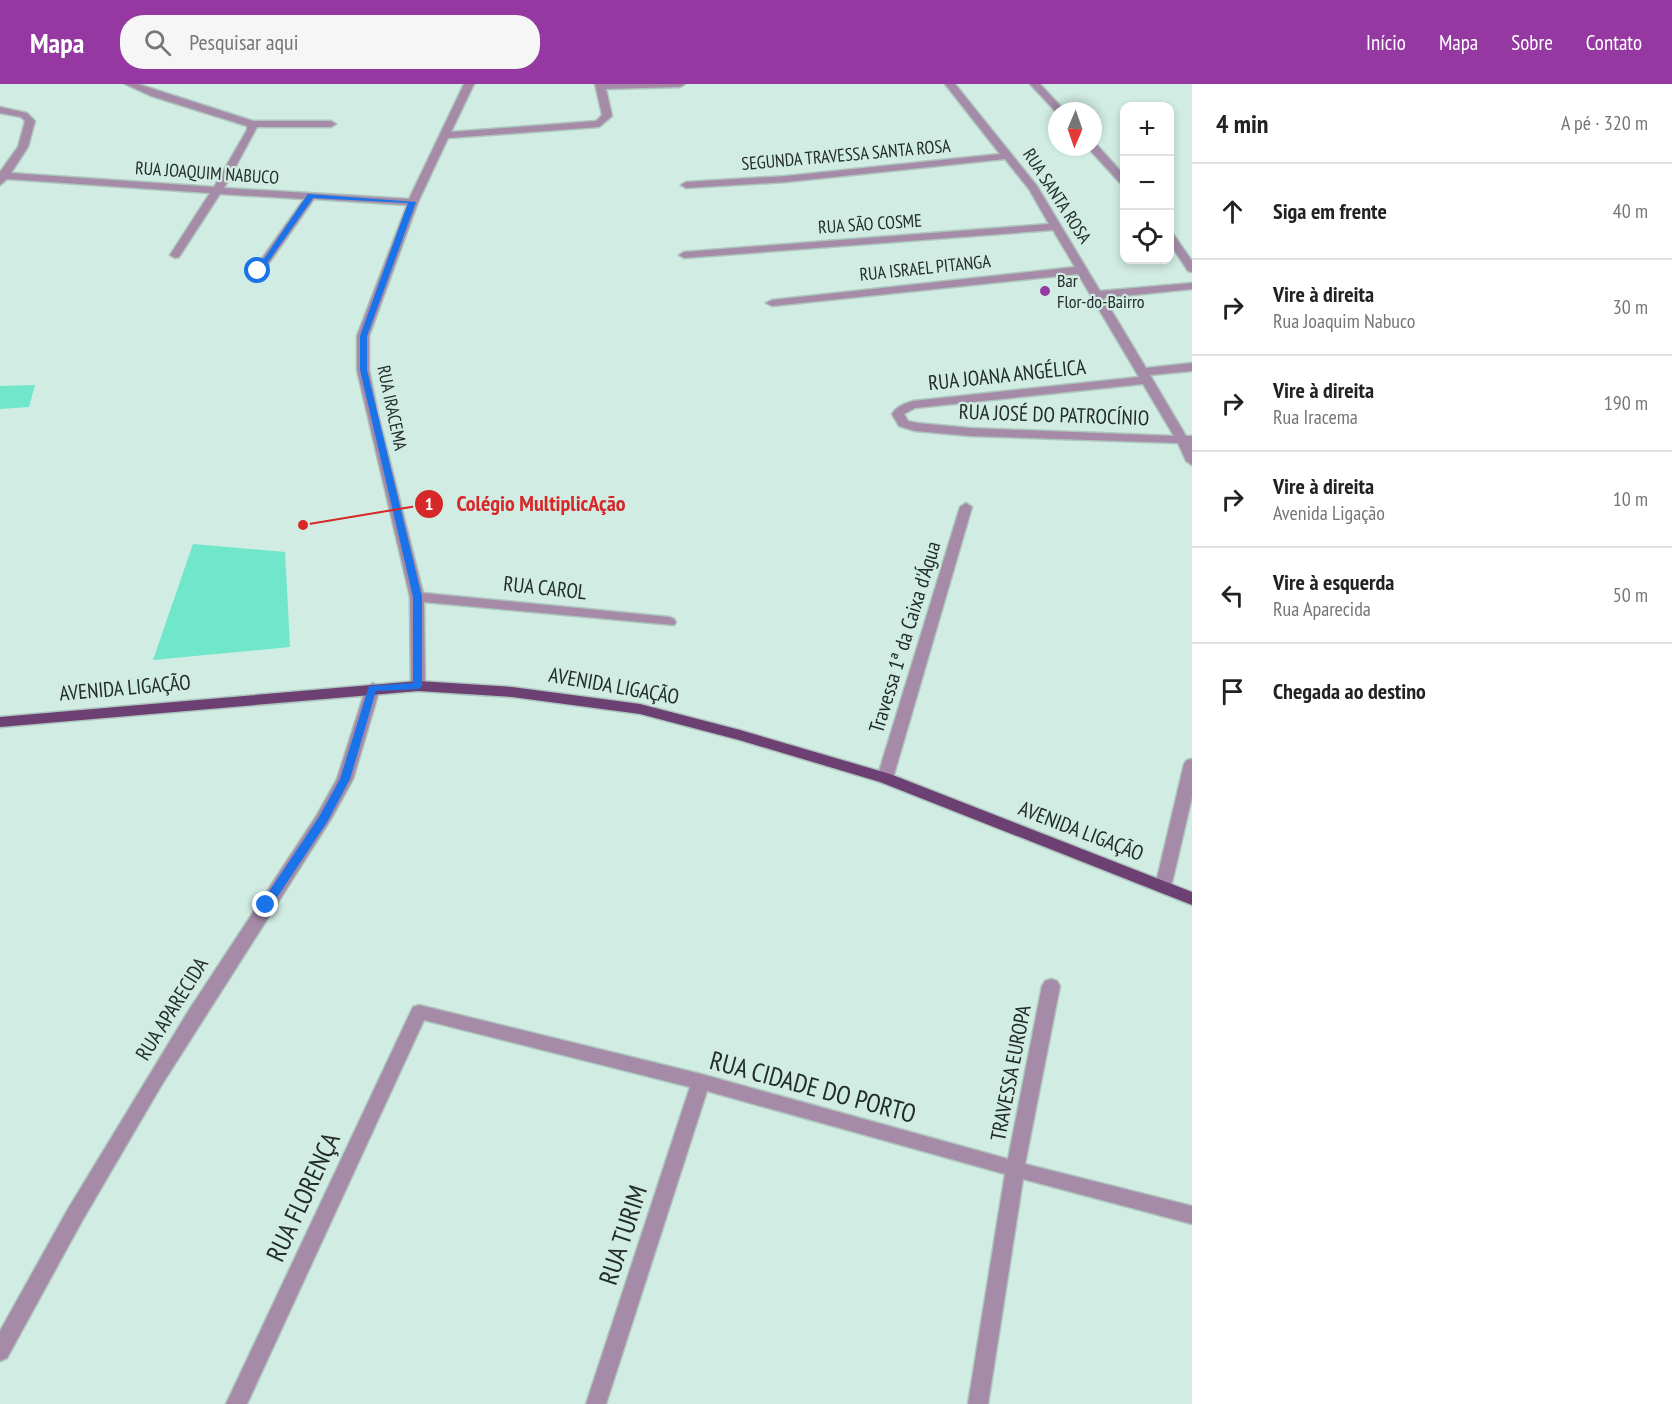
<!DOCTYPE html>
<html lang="pt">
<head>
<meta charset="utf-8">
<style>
	:root { --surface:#fff; --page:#f6f6f6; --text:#222; --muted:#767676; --line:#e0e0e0; --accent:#9538a1 }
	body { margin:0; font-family:"PT Sans Narrow",sans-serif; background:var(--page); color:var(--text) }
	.controls { position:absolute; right:18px; top:18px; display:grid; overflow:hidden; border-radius:12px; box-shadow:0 3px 9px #0003 }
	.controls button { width:54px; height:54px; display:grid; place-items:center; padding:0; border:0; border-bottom:2px solid var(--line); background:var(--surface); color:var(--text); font:30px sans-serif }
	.compass { position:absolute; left:1048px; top:18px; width:54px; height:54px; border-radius:50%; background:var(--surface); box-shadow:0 3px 9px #0003; rotate:182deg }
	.stop { position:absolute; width:18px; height:18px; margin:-14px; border:4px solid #1a73e8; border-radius:50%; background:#fff }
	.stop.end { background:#1a73e8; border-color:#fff; box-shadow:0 2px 6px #0008 }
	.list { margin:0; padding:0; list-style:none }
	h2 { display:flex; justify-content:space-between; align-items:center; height:78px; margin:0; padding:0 24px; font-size:26px }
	h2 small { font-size:20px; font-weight:400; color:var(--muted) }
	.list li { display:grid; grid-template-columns:39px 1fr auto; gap:18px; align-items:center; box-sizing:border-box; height:96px; padding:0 24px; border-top:2px solid var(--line) }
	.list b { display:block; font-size:22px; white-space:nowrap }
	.list p { margin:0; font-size:20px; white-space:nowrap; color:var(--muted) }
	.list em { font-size:20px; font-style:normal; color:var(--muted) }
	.icon { flex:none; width:33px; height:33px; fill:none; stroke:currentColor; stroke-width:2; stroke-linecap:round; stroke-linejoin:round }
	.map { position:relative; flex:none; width:1192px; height:1320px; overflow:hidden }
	header { display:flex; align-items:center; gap:36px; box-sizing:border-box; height:84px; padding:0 30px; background:var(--accent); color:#fff }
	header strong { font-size:28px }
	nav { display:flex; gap:33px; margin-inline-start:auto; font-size:21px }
	.search { width:420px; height:54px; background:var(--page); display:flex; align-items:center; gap:15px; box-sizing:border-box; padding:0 21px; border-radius:24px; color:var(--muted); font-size:22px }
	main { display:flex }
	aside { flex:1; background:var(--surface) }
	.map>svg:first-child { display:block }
</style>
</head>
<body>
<header>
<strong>Mapa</strong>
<div class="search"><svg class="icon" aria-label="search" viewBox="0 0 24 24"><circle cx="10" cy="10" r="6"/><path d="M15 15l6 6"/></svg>Pesquisar aqui</div>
<nav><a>Início</a><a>Mapa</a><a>Sobre</a><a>Contato</a></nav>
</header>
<main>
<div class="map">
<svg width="1192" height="1320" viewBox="0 0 1192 1320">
	<rect width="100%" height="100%" fill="#d1ece3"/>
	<!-- building -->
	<g fill="#70e6ca">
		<polygon points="35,301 29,323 0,325 0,302"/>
		<polygon points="193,460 285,468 290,563 153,576"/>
	</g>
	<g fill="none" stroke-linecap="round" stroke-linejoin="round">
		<defs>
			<g id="minor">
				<polygon points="125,0 138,0 253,37 331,37 336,40 331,43 257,43 224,104 409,115 464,0 474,0 451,48 596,37 602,31 595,0 685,0 680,3 606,5 612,32 599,43 448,54 418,118 369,252 369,286 378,330 423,509 669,533 674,535 676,538 674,541 424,518 425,602 423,606 413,606 411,602 410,513 357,286 357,252 407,121 314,115 262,189 258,190 253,187 304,115 220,110 179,173 175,174 170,171 210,109 7,95 0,101 0,88 18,63 25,37 21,33 0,29 0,23 27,29 35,37 28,63 11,89 214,103 247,46 247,42 151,12"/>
				<path d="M945,0H955L1037,102L1100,207L1192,199V205L1104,214L1146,284L1192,279V287L1150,291L1186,352H1192V381L1186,377L1178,359L970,352L915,347L899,342L892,330C897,322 904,320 913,317L1139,293L1078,190L772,222L766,219L772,216L1075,183L1053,146L684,174L679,171L684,168L1049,140L1029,105L1005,75L786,98L686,104L681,101L686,98L786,92L1000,70ZM1143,300L1174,352L970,344L917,339L908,337L904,330L915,324Z"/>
				<polygon points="1030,0 1040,0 1065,27 1057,27 1057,29"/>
				<polygon points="1093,60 1097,61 1124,91 1124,100 1120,99 1089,65 1088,63 1093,63"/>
				<polygon points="1170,150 1174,151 1192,177 1192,188 1188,187 1170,160"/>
				<polygon points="966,419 972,423 893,694 890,698 880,698 877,694 960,423"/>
				<polygon points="373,599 380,604 353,695 331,735 161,1002 82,1137 7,1274 0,1277 0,1247 68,1125 189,926 317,731 337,695 366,604"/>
				<polygon points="1192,675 1192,713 1171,803 1169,807 1163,809 1157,807 1155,803 1184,680 1187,676"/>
				<polygon points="1051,895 1057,897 1060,902 1025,1080 1192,1122 1192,1140 1023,1095 988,1320 968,1320 1005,1090 707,1007 606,1320 586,1320 690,1003 424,936 247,1320 226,1320 413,923 419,921 701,990 1008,1075 1042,902 1045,897"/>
			</g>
			<polygon id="primary" points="418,597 512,603 640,620 740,646 890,690 1192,808 1192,821 880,698 739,656 640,630 512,613 418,607 0,643 0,633"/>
		</defs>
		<!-- minor casing -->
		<use href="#minor" stroke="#aec6be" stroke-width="3"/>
		<!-- primary casing -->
		<use href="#primary" stroke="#aec6be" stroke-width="3"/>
		<!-- minor -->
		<use href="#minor" fill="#a58ba8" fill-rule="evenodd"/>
		<!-- primary -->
		<use href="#primary" fill="#6d4073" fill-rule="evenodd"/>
	</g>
	<!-- route -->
	<polygon fill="#1a73e8" points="308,110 416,118 367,252 367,286 422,513 422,602 418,605 376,607 350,695 327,738 270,824 266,825 261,821 262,818 319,733 340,695 369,602 413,599 413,513 360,286 360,252 408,119 313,114 261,188 255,188"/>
	<!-- markers -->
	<circle fill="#9538a1" stroke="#d1ece3" stroke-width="2" cx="1045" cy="207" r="6"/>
	<g text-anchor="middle" stroke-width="4.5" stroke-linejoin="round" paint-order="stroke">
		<!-- far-street labels -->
		<g font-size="18" fill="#232d2a" stroke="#d1ece3">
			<text transform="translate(846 71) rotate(-5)" y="6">SEGUNDA TRAVESSA SANTA ROSA</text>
			<text transform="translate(207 89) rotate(4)" y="6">RUA JOAQUIM NABUCO</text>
			<text transform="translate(1057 112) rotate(57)" y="6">RUA SANTA ROSA</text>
			<text transform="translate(870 140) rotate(-4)" y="6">RUA SÃO COSME</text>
			<text transform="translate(925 184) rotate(-6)" y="6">RUA ISRAEL PITANGA</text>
			<text transform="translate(392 324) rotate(78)" y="6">RUA IRACEMA</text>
		</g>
		<!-- far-poi labels -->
		<g font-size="18" fill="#232d2a" stroke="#d1ece3" text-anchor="start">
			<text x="1057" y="203">Bar<tspan x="1057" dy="21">Flor-do-Bairro</tspan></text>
		</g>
		<!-- street labels -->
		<g font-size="21" fill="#232d2a" stroke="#d1ece3">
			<text transform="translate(1007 291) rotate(-6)" y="7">RUA JOANA ANGÉLICA</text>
			<text transform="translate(1054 331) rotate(2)" y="7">RUA JOSÉ DO PATROCÍNIO</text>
			<text transform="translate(545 504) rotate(6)" y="7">RUA CAROL</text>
			<text transform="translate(905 553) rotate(-73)" y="7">Travessa 1ª da Caixa d'Água</text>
			<text transform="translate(614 602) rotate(10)" y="7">AVENIDA LIGAÇÃO</text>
			<text transform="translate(125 604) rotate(-5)" y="7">AVENIDA LIGAÇÃO</text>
			<text transform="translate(1081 747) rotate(21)" y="7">AVENIDA LIGAÇÃO</text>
			<text transform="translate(172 925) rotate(-58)" y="7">RUA APARECIDA</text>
			<text transform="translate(1011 989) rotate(-79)" y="7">TRAVESSA EUROPA</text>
		</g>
		<!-- near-street labels -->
		<g font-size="26" fill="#232d2a" stroke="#d1ece3">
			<text transform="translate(813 1003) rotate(15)" y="9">RUA CIDADE DO PORTO</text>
			<text transform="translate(303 1113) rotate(-65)" y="9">RUA FLORENÇA</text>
			<text transform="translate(623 1151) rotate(-72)" y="9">RUA TURIM</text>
		</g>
	</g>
	<!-- callouts -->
	<path fill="none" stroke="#d62828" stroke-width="2" d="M303 441L429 420"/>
	<g fill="#d62828" stroke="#d1ece3" stroke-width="2">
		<circle cx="303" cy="441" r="6"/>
		<circle cx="429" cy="420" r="15"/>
	</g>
	<g font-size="18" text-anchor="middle" font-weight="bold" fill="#fff">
		<text x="429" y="426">1</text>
	</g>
	<g font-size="22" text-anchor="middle" font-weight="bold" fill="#d62828" stroke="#d1ece3" stroke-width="4.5" stroke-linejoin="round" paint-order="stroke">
		<text x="541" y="427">Colégio MultiplicAção</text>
	</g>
</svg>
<div class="controls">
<button>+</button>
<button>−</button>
<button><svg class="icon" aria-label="locate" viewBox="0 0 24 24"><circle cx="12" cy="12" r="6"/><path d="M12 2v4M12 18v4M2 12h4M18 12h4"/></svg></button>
</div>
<svg class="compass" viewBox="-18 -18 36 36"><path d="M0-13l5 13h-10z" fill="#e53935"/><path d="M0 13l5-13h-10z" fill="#767676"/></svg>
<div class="stop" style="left:258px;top:187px"></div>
<div class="stop end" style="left:266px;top:821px"></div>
</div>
<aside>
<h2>4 min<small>A pé · 320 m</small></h2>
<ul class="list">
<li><svg class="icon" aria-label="ahead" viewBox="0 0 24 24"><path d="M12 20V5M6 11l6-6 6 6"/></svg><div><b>Siga em frente</b></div><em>40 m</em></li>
<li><svg class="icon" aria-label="right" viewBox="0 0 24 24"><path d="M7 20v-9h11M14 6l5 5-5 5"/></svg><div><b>Vire à direita</b><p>Rua Joaquim Nabuco</p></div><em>30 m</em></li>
<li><svg class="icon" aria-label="right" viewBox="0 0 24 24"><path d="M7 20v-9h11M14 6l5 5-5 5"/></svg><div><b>Vire à direita</b><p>Rua Iracema</p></div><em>190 m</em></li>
<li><svg class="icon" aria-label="right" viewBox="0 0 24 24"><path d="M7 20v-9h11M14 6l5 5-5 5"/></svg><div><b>Vire à direita</b><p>Avenida Ligação</p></div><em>10 m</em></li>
<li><svg class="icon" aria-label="left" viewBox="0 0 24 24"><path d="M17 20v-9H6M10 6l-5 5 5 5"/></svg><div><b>Vire à esquerda</b><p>Rua Aparecida</p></div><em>50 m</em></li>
<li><svg class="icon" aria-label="arrive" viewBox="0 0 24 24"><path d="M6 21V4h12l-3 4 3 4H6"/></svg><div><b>Chegada ao destino</b></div></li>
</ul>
</aside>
</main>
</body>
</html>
